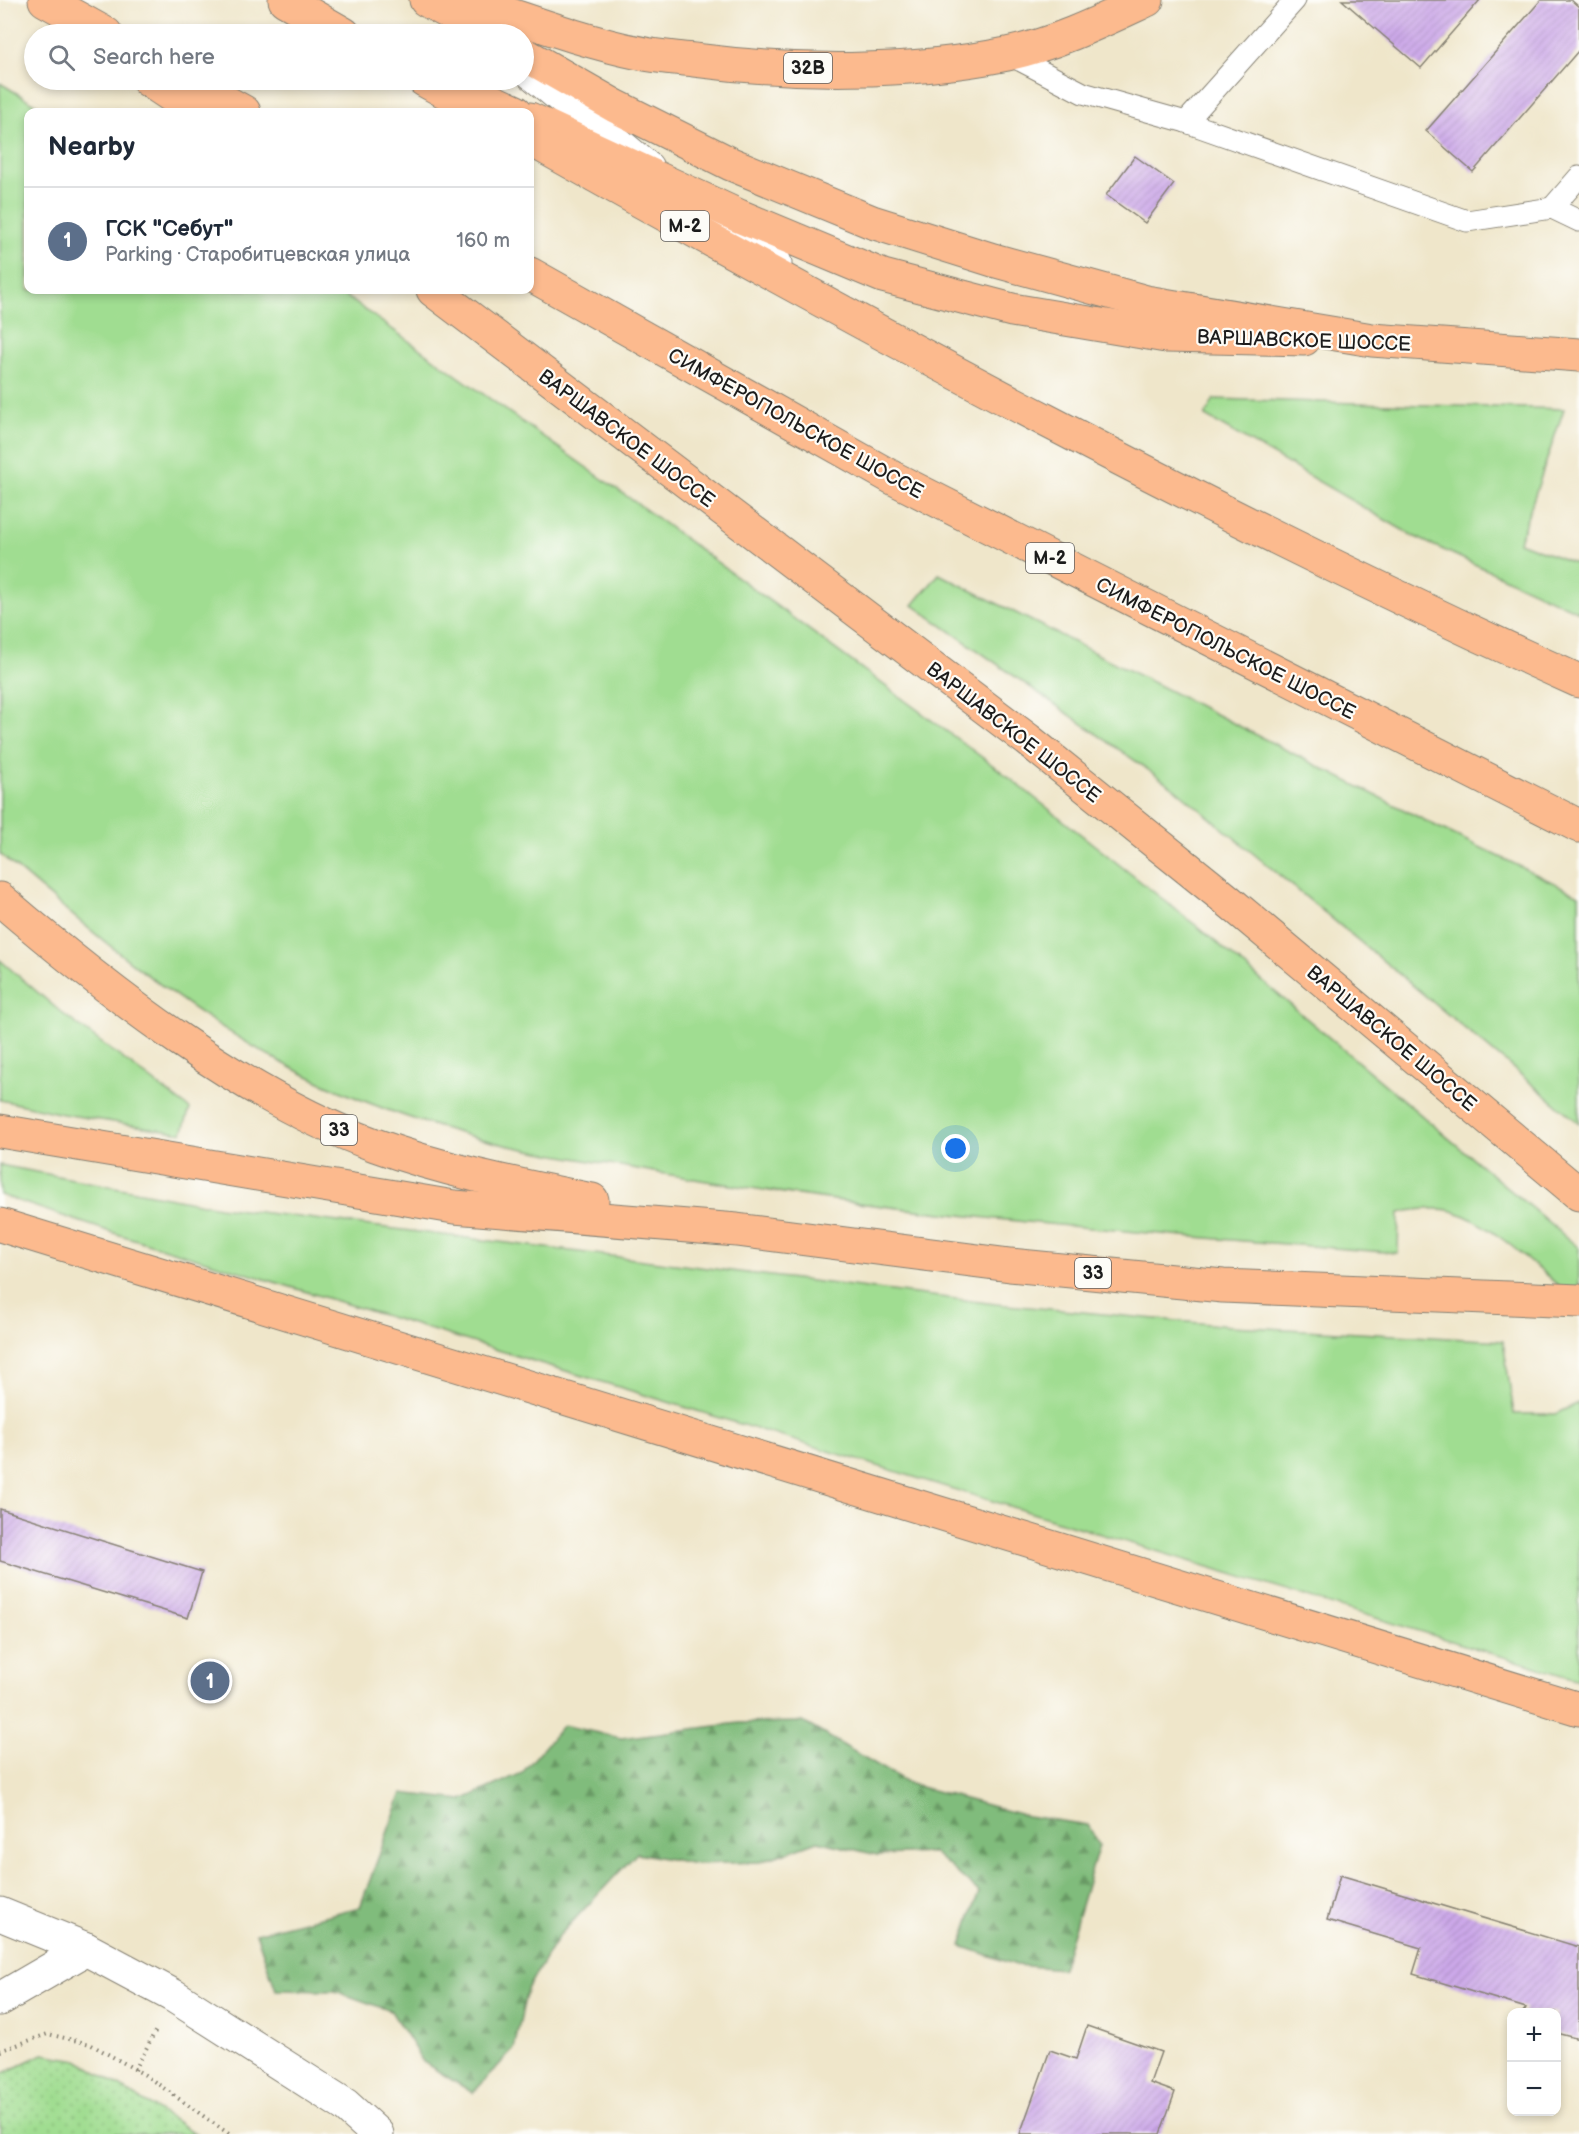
<!DOCTYPE html>
<html lang="en">
<head>
<meta charset="utf-8">
<style>
	:root { --surface:#fff; --page:#f6f6f7; --text:#1f2937; --muted:#747a83; --line:#e0e1e3; --accent:#1a73e8 }
	body { margin:0; font-family:"Balsamiq Sans",sans-serif; background:var(--page); color:var(--text) }
	.controls { position:absolute; right:18px; bottom:18px; display:grid; overflow:hidden; border-radius:12px; box-shadow:0 3px 9px #0003 }
	.controls button { width:54px; height:54px; display:grid; place-items:center; padding:0; border:0; border-bottom:2px solid var(--line); background:var(--surface); color:var(--text); font:30px sans-serif }
	.you { position:absolute; left:956px; top:1149px; width:21px; height:21px; margin:-15px; border:4px solid #fff; border-radius:50%; background:#1a73e8; box-shadow:0 0 0 9px #1a73e833 }
	.badge { display:grid; place-items:center; width:39px; height:39px; border-radius:50%; background:var(--accent); color:#fff; font-size:20px; font-weight:700 }
	.pin { position:absolute; translate:-50% -50%; border:3px solid #fff; box-shadow:0 2px 6px #0006 }
	.list { margin:0; padding:0; list-style:none }
	h2 { display:flex; justify-content:space-between; align-items:center; height:78px; margin:0; padding:0 24px; font-size:26px }
	h2 small { font-size:20px; font-weight:400; color:var(--muted) }
	.list li { display:grid; grid-template-columns:39px 1fr auto; gap:18px; align-items:center; box-sizing:border-box; height:108px; padding:0 24px; border-top:2px solid var(--line) }
	.list b { display:block; font-size:22px; white-space:nowrap }
	.list p { margin:0; font-size:20px; white-space:nowrap; color:var(--muted) }
	.list em { font-size:20px; font-style:normal; color:var(--muted) }
	.icon { flex:none; width:33px; height:33px; fill:none; stroke:currentColor; stroke-width:2; stroke-linecap:round; stroke-linejoin:round }
	.map { position:relative; flex:none; width:1579px; height:2134px; overflow:hidden }
	.search { position:absolute; background:var(--surface); box-shadow:0 3px 9px #0003; left:24px; top:24px; width:510px; height:66px; display:flex; align-items:center; gap:15px; box-sizing:border-box; padding:0 21px; border-radius:33px; color:var(--muted); font-size:22px }
	.panel { position:absolute; background:var(--surface); box-shadow:0 3px 9px #0003; left:24px; top:108px; width:510px; height:186px; border-radius:12px }
	.map>svg:first-child { display:block }
</style>
</head>
<body>
<div class="map">
<svg width="1579" height="2134" viewBox="0 0 1579 2134">
	<defs>
		<pattern id="forest-firs" width="22" height="20" patternUnits="userSpaceOnUse" patternTransform="scale(1.5)"><rect width="22" height="20" fill="#80bc7b"/><path d="M5 1l3.5 6h-7zM16 11l3.5 6h-7z" fill="#689864"/></pattern>
		<pattern id="park-dots" width="8" height="8" patternUnits="userSpaceOnUse" patternTransform="scale(1.5)"><rect width="8" height="8" fill="#a0dd91"/><path d="M2 2h.1M6 6h.1" fill="none" stroke="#89bd7c" stroke-width="1.8" stroke-linecap="round"/></pattern>
		<pattern id="building-hatch" width="6" height="6" patternUnits="userSpaceOnUse" patternTransform="scale(1.5)"><rect width="6" height="6" fill="#cca8e9"/><path d="M-1 1l2-2M0 6l6-6M5 7l2-2" fill="none" stroke="#af90c7"/></pattern>
	</defs>
	<rect width="100%" height="100%" fill="#fdfcf7"/>
	<filter id="ink" filterUnits="userSpaceOnUse"><feTurbulence type="fractalNoise" baseFrequency=".0167" numOctaves="2"/><feDisplacementMap in="SourceGraphic" scale="12" xChannelSelector="R" yChannelSelector="G"/><feConvolveMatrix kernelMatrix="1 2 1 2 8 2 1 2 1" color-interpolation-filters="sRGB"/></filter>
	<filter id="wash" filterUnits="userSpaceOnUse"><feTurbulence type="fractalNoise" baseFrequency=".008" numOctaves="4" result="noise"/><feDisplacementMap in="SourceGraphic" scale="24" xChannelSelector="R" yChannelSelector="G"/><feGaussianBlur stdDeviation="1.35" result="paint"/><feColorMatrix in="noise" values="0 0 0 0 0 0 0 0 0 0 0 0 0 0 0 0 0 1.4 0 .05"/><feComposite in="paint" operator="in"/></filter>
	<g filter="url(#wash)">
		<rect width="100%" height="100%" fill="#efe6ca"/>
		<!-- grass -->
		<g fill="#a0dd91" stroke="#5e7c56" stroke-width="1.5">
			<path d="M0,83L48,112H28V290H337L649,512L1002,772L1198,927L1579,1248V1303C1544,1275 1496,1226 1455,1212C1437,1206 1417,1209 1399,1213L1398,1253C1142,1233 884,1215 632,1168C583,1159 533,1153 485,1140C423,1124 359,1102 302,1073C190,1017 95,935 0,854Z"/>
			<polygon points="1214,399 1564,409 1519,542 1579,565 1579,612 1413,536 1205,416"/>
			<polygon points="939,574 1440,828 1579,895 1579,1123 1174,788 913,605"/>
			<polygon points="0,960 63,1014 190,1109 182,1133 63,1114 0,1100"/>
			<polygon points="0,1165 219,1207 996,1304 1231,1326 1503,1341 1514,1414 1555,1414 1579,1403 1579,1680 117,1234 0,1195"/>
		</g>
		<!-- forest -->
		<polygon fill="url(#forest-firs)" stroke="#4e6c4c" stroke-width="1.5" points="803,1722 910,1784 1027,1816 1088,1825 1099,1845 1062,1969 1016,1965 961,1946 979,1892 934,1853 877,1855 818,1841 760,1862 696,1864 637,1853 558,1937 527,1989 514,2049 473,2093 423,2062 391,2011 335,1991 276,1990 256,1933 360,1907 402,1793 462,1800 522,1773 563,1725 621,1738 739,1723"/>
		<!-- park -->
		<polygon fill="url(#park-dots)" stroke="#5e7c56" stroke-width="1.5" points="43,2054 78,2060 196,2134 0,2134 0,2075"/>
		<g id="blocks">
			<!-- building -->
			<g fill="url(#building-hatch)">
				<polygon points="1342,0 1480,0 1421,68"/>
				<polygon points="1541,0 1571,0 1579,7 1579,50 1473,172 1426,131"/>
				<polygon points="1135,156 1174,184 1145,223 1106,195"/>
				<polygon points="0,1509 202,1572 188,1618 0,1561"/>
				<polygon points="1340,1875 1579,1947 1579,2039 1556,2033 1556,2012 1523,2012 1526,2008 1413,1974 1421,1948 1327,1920"/>
				<polygon points="1087,2026 1161,2052 1150,2083 1175,2092 1160,2134 1020,2134 1050,2050 1076,2059"/>
			</g>
		</g>
	</g>
	<g filter="url(#ink)">
		<use href="#blocks" fill-opacity="0" stroke="#868173" stroke-width="1.5"/>
		<g fill="none" stroke-linecap="round" stroke-linejoin="round">
			<defs>
				<g id="service">
					<polyline points="1008,54 1083,93 1186,122 1467,221 1552,208 1579,221"/>
					<polyline points="1186,122 1295,0"/>
					<polyline points="1552,208 1579,177"/>
				</g>
				<g id="minor">
					<polyline points="524,66 647,168"/>
					<polyline points="693,203 775,263"/>
					<polyline points="0,1999 86,1949"/>
				</g>
				<polyline id="tertiary" points="0,1914 86,1949 174,1996 345,2105 377,2134"/>
				<g id="primary">
					<polyline points="45,0 106,34"/>
					<polyline points="148,80 196,112"/>
					<polyline points="186,80 244,112"/>
					<polyline points="455,84 516,112"/>
					<polyline points="530,119 739,216 883,276 1012,310 1166,336 1304,339"/>
					<polyline points="530,274 893,478 1579,826"/>
					<polyline points="433,290 1028,740 1226,899 1579,1194"/>
					<polyline points="0,1225 1579,1709"/>
				</g>
				<g id="trunk">
					<polyline points="285,0 344,34"/>
					<polyline points="426,0 488,34"/>
					<path d="M466,0C524,19 581,41 640,53C658,57 676,58 694,60C794,73 908,74 1007,54C1055,44 1102,21 1147,0"/>
					<polyline points="524,54 615,106 731,164 872,222 993,260 1146,302 1372,340 1579,355"/>
					<polyline points="424,80 482,112"/>
					<path d="M530,139C873,332 1220,519 1579,681"/>
					<path d="M0,899C107,991 243,1097 375,1145C446,1171 518,1185 592,1200"/>
					<polyline points="0,1131 454,1207 737,1230 1010,1265 1223,1286 1579,1301"/>
				</g>
			</defs>
			<!-- service casing -->
			<use href="#service" stroke="#868173" stroke-width="23"/>
			<!-- minor casing -->
			<use href="#minor" stroke="#868173" stroke-width="35"/>
			<!-- tertiary casing -->
			<use href="#tertiary" stroke="#868173" stroke-width="35"/>
			<!-- primary casing -->
			<use href="#primary" stroke="#868173" stroke-width="35"/>
			<!-- trunk casing -->
			<use href="#trunk" stroke="#868173" stroke-width="35"/>
			<!-- path -->
			<g stroke="#868173" stroke-width="4" stroke-dasharray="1.5 4.5" stroke-linecap="butt">
				<polyline points="0,2051 48,2034 90,2044 145,2075 229,2134"/>
				<polyline points="135,2070 157,2028"/>
			</g>
			<!-- service -->
			<use href="#service" stroke="#fff" stroke-width="21"/>
			<!-- minor -->
			<use href="#minor" stroke="#fff" stroke-width="33"/>
			<!-- tertiary -->
			<use href="#tertiary" stroke="#fff" stroke-width="33"/>
			<!-- primary -->
			<use href="#primary" stroke="#fcba8e" stroke-width="33"/>
			<!-- trunk -->
			<use href="#trunk" stroke="#fcba8e" stroke-width="33"/>
		</g>
	</g>
	<g text-anchor="middle" stroke-width="4.5" stroke-linejoin="round" paint-order="stroke">
		<!-- shield labels -->
		<g fill="#fdfcf7" stroke="#605f5e" stroke-width="1.5">
			<rect x="784" y="53" width="48" height="30" rx="4.5"/>
			<rect x="661" y="211" width="48" height="30" rx="4.5"/>
			<rect x="1026" y="543" width="48" height="30" rx="4.5"/>
			<rect x="321" y="1115" width="36" height="30" rx="4.5"/>
			<rect x="1075" y="1258" width="36" height="30" rx="4.5"/>
		</g>
		<g font-size="18" font-weight="bold" fill="#1c1c1c">
			<text x="808" y="74">32B</text>
			<text x="685" y="232">М-2</text>
			<text x="1050" y="564">М-2</text>
			<text x="339" y="1136">33</text>
			<text x="1093" y="1279">33</text>
		</g>
		<!-- street labels -->
		<g font-size="20" fill="#1c1c1c" stroke="#fdfcf7">
			<text transform="translate(1304 340) rotate(2)" y="7">ВАРШАВСКОЕ ШОССЕ</text>
			<text transform="translate(796 423) rotate(29)" y="7">СИМФЕРОПОЛЬСКОЕ ШОССЕ</text>
			<text transform="translate(627 438) rotate(37)" y="7">ВАРШАВСКОЕ ШОССЕ</text>
			<text transform="translate(1226 648) rotate(27)" y="7">СИМФЕРОПОЛЬСКОЕ ШОССЕ</text>
			<text transform="translate(1014 732) rotate(38)" y="7">ВАРШАВСКОЕ ШОССЕ</text>
			<text transform="translate(1392 1038) rotate(40)" y="7">ВАРШАВСКОЕ ШОССЕ</text>
		</g>
	</g>
</svg>
<div class="controls">
<button>+</button>
<button>−</button>
</div>
<div class="you"></div>
<div class="pin badge" style="left:210px;top:1681px;background:#5c6f8a">1</div>
<div class="search"><svg class="icon" aria-label="search" viewBox="0 0 24 24"><circle cx="10" cy="10" r="6"/><path d="M15 15l6 6"/></svg>Search here</div>
<section class="panel">
<h2>Nearby<small></small></h2>
<ul class="list">
<li><span class="badge" style="background:#5c6f8a">1</span><div><b>ГСК &quot;Себут&quot;</b><p>Parking · Старобитцевская улица</p></div><em>160 m</em></li>
</ul>
</section>
</div>
</body>
</html>
